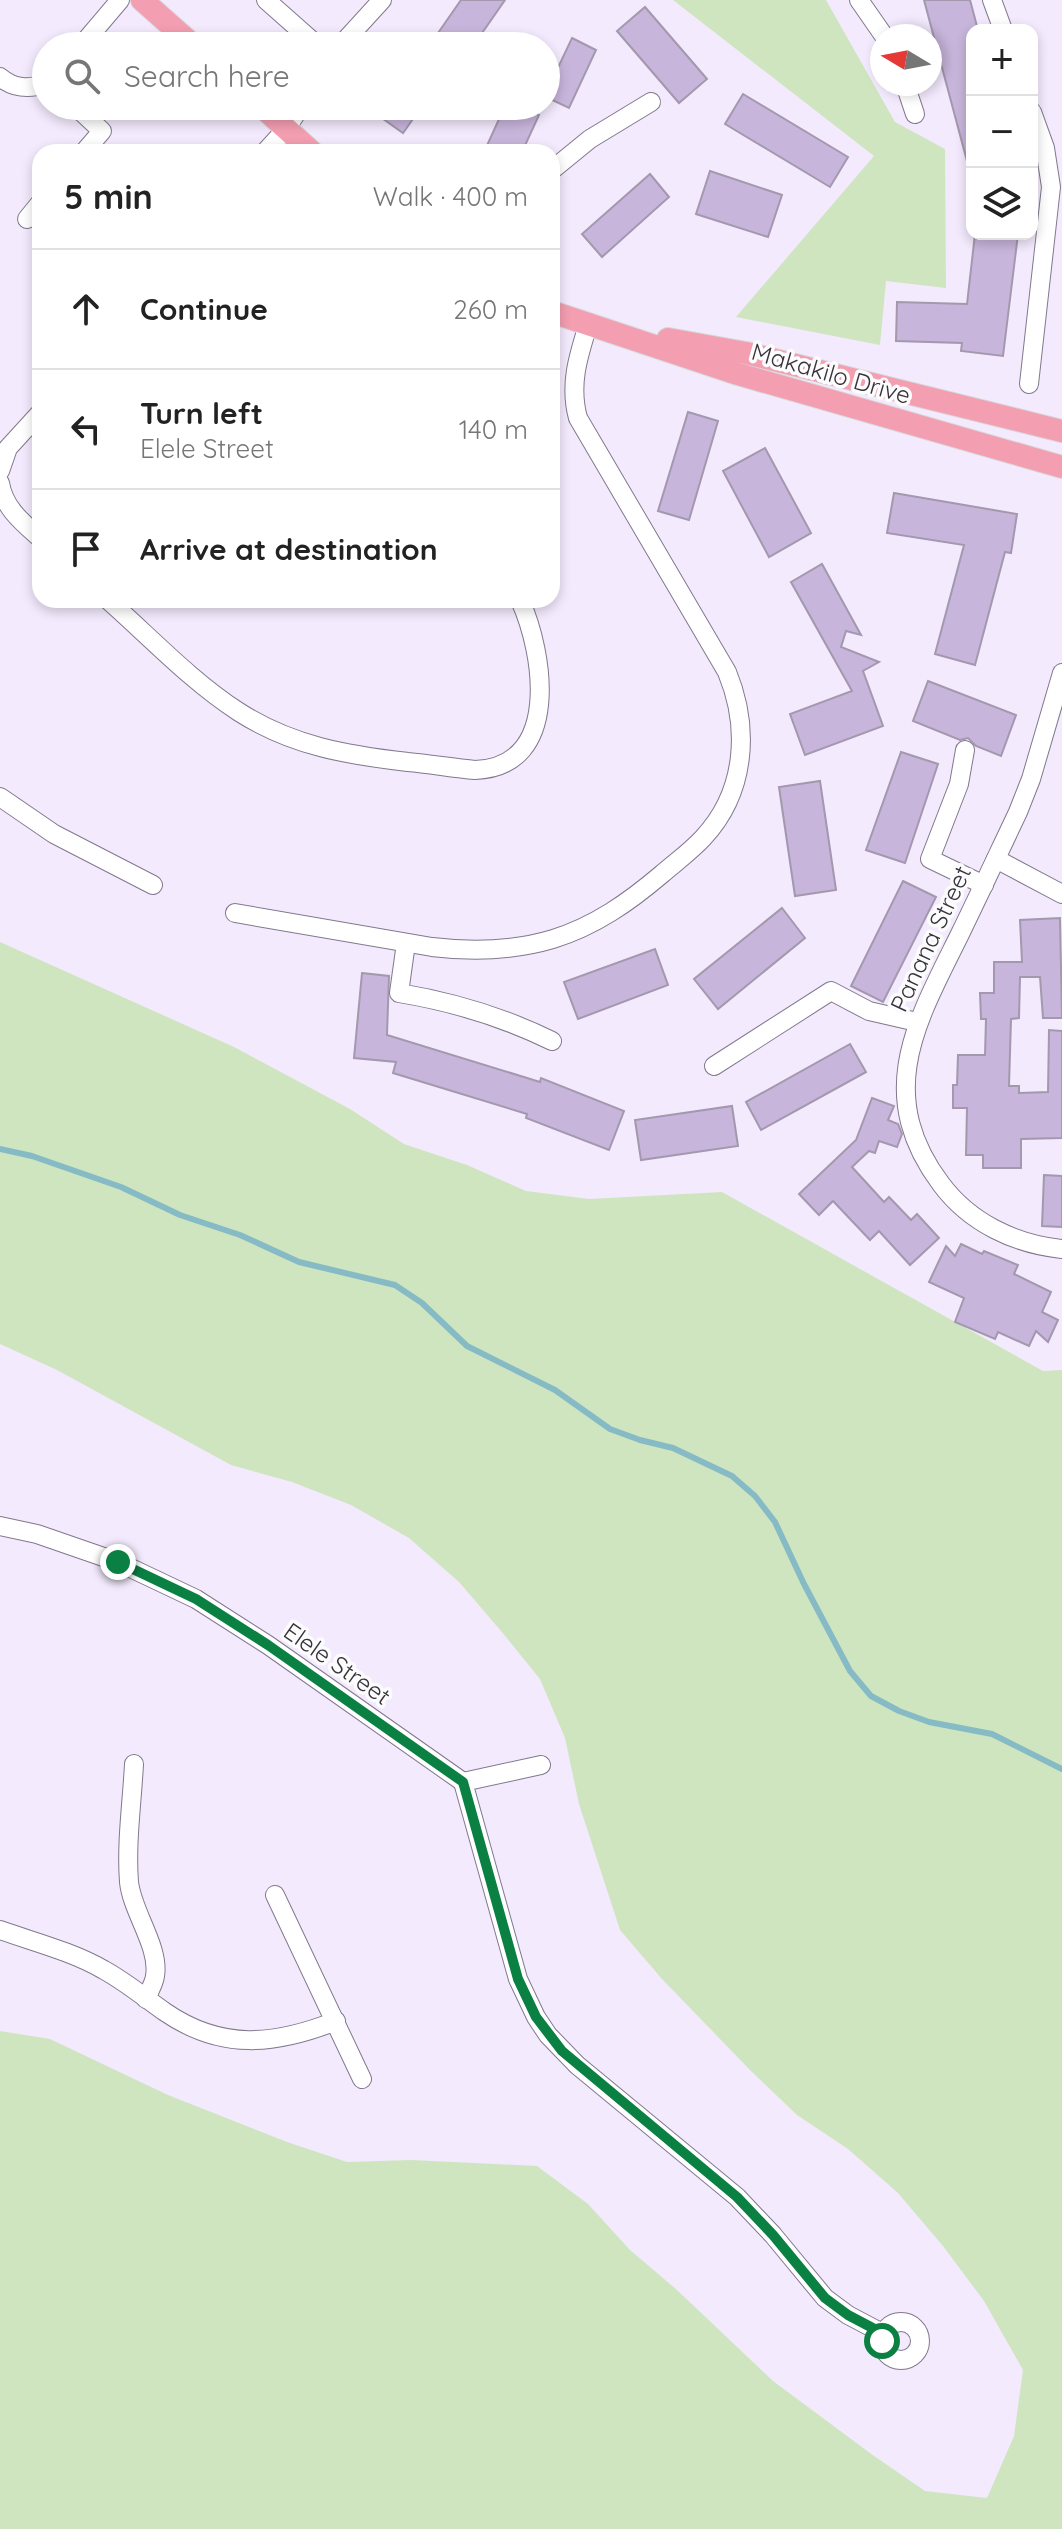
<!DOCTYPE html>
<html lang="en">
<head>
<meta charset="utf-8">
<style>
	:root { --surface:#fff; --page:#f6f6f6; --text:#222; --muted:#767676; --line:#e0e0e0 }
	body { margin:0; font-family:Quicksand,sans-serif; background:var(--page); color:var(--text) }
	.controls { position:absolute; right:24px; top:24px; display:grid; overflow:hidden; border-radius:16px; box-shadow:0 4px 12px #0003 }
	.controls button { width:72px; height:72px; display:grid; place-items:center; padding:0; border:0; border-bottom:2px solid var(--line); background:var(--surface); color:var(--text); font:40px sans-serif }
	.compass { position:absolute; left:870px; top:24px; width:72px; height:72px; border-radius:50%; background:var(--surface); box-shadow:0 4px 12px #0003; rotate:280deg }
	.stop { position:absolute; width:24px; height:24px; margin:-18px; border:6px solid #0b8043; border-radius:50%; background:#fff }
	.stop.end { background:#0b8043; border-color:#fff; box-shadow:0 2px 8px #0008 }
	.list { margin:0; padding:0; list-style:none }
	h2 { display:flex; justify-content:space-between; align-items:center; height:104px; margin:0; padding:0 32px; font-size:34px }
	h2 small { font-size:26px; font-weight:400; color:var(--muted) }
	.list li { display:grid; grid-template-columns:52px 1fr auto; gap:24px; align-items:center; box-sizing:border-box; height:120px; padding:0 32px; border-top:2px solid var(--line) }
	.list b { display:block; font-size:30px; white-space:nowrap }
	.list p { margin:0; font-size:26px; white-space:nowrap; color:var(--muted) }
	.list em { font-size:26px; font-style:normal; color:var(--muted) }
	.icon { flex:none; width:44px; height:44px; fill:none; stroke:currentColor; stroke-width:2; stroke-linecap:round; stroke-linejoin:round }
	.map { position:relative; flex:none; width:1062px; height:2529px; overflow:hidden }
	.search { position:absolute; background:var(--surface); box-shadow:0 4px 12px #0003; left:32px; top:32px; width:528px; height:88px; display:flex; align-items:center; gap:20px; box-sizing:border-box; padding:0 28px; border-radius:44px; color:var(--muted); font-size:30px }
	.panel { position:absolute; background:var(--surface); box-shadow:0 4px 12px #0003; left:32px; top:144px; width:528px; height:464px; border-radius:24px }
	.map>svg:first-child { display:block }
</style>
</head>
<body>
<div class="map">
<svg width="1062" height="2529" viewBox="0 0 1062 2529">
	<rect width="100%" height="100%" fill="#f3eafd"/>
	<!-- green -->
	<g fill="#cfe5c0">
		<polygon points="673,0 826,0 895,122 945,149 946,288 886,281 880,345 736,317 874,156"/>
		<polygon points="0,942 234,1047 350,1109 404,1144 467,1165 526,1191 589,1199 722,1192 1043,1371 1062,1370 1062,2529 0,2529 0,2031 50,2039 168,2095 287,2142 347,2162 411,2160 537,2166 588,2204 630,2250 677,2290 773,2381 874,2456 925,2491 987,2498 1014,2436 1023,2370 984,2301 943,2246 898,2193 848,2149 797,2115 751,2071 662,1979 620,1930 579,1804 565,1738 540,1679 501,1631 459,1582 409,1538 351,1505 292,1482 231,1465 57,1370 0,1344"/>
	</g>
	<g fill="none" stroke-linecap="round" stroke-linejoin="round">
		<!-- stream -->
		<polyline stroke="#86bbc6" stroke-width="6" points="0,1149 32,1156 121,1187 180,1215 240,1235 299,1262 395,1285 422,1303 467,1346 555,1390 610,1429 640,1440 673,1448 732,1476 755,1496 775,1522 804,1584 850,1671 871,1696 899,1711 929,1722 992,1734 1062,1769"/>
	</g>
	<!-- building -->
	<g fill="#c8b5db" stroke="#a398ae" stroke-width="2">
		<polygon points="461,0 505,0 473,46 429,46"/>
		<polygon points="924,0 970,0 978,30 972,30 972,160 967,161"/>
		<polygon points="645,7 707,79 679,103 617,31"/>
		<polygon points="572,38 596,50 569,108 546,97 546,93"/>
		<polygon points="743,94 848,157 830,187 725,124"/>
		<polygon points="365,106 422,106 403,133"/>
		<polygon points="505,106 520,106 539,115 522,152 484,152"/>
		<polygon points="710,171 782,195 768,237 696,214"/>
		<polygon points="650,174 669,197 602,257 582,234"/>
		<polygon points="975,234 1018,234 1003,356 961,351 962,343 896,341 897,302 967,304"/>
		<polygon points="688,412 718,421 689,520 658,511"/>
		<polygon points="765,448 811,533 769,557 723,471"/>
		<polygon points="894,493 1017,514 1011,553 1005,552 975,665 935,654 964,545 887,533"/>
		<polygon points="822,564 861,635 846,631 841,647 879,662 863,671 883,726 805,755 790,714 852,691 791,582"/>
		<polygon points="928,681 1016,715 1001,756 976,746 968,738 960,740 913,721"/>
		<polygon points="901,752 938,764 905,863 866,850"/>
		<polygon points="820,781 836,890 795,896 779,787"/>
		<polygon points="903,881 936,897 883,1002 851,986"/>
		<polygon points="782,908 805,938 718,1009 694,979"/>
		<polygon points="1060,918 1062,1018 1043,1018 1040,977 1020,977 1019,1018 1011,1019 1009,1086 1019,1086 1019,1093 1048,1092 1049,1030 1062,1031 1062,1138 1021,1139 1021,1168 983,1168 983,1155 966,1155 967,1108 953,1108 953,1085 957,1085 958,1055 985,1055 986,1019 981,1019 980,993 994,993 994,962 1022,962 1020,920"/>
		<polygon points="655,949 668,985 578,1019 564,982"/>
		<polygon points="362,973 389,976 387,1035 540,1082 541,1078 624,1111 609,1150 526,1118 527,1114 393,1073 396,1062 354,1058"/>
		<polygon points="850,1044 866,1072 761,1130 746,1102"/>
		<polygon points="872,1098 894,1106 888,1120 898,1124 902,1134 897,1147 879,1141 875,1153 869,1151 852,1167 884,1202 889,1197 911,1220 917,1214 939,1238 910,1265 879,1231 870,1240 833,1201 819,1215 799,1194 856,1140"/>
		<polygon points="732,1106 738,1146 641,1160 635,1120"/>
		<polygon points="1044,1175 1062,1176 1062,1227 1042,1226"/>
		<polygon points="961,1244 982,1254 984,1251 1018,1265 1014,1274 1051,1292 1042,1312 1058,1320 1048,1342 1036,1331 1029,1346 998,1332 995,1339 955,1322 964,1298 929,1282 946,1246 955,1256"/>
	</g>
	<g fill="none" stroke-linecap="round" stroke-linejoin="round">
		<defs>
			<g id="minor">
				<polyline points="266,0 318,46"/>
				<polyline points="859,0 884,36"/>
				<polyline points="992,0 1003,30"/>
				<polyline points="81,46 120,0"/>
				<polyline points="340,46 382,0"/>
				<path d="M0,77C14,89 29,89 46,84"/>
				<polyline points="905,84 915,114"/>
				<polyline points="75,106 102,131 84,152"/>
				<polyline points="265,152 286,129 301,106"/>
				<polyline points="552,170 590,139 651,102"/>
				<polyline points="27,219 40,203"/>
				<polyline points="1029,384 1051,187 1045,148 1032,112"/>
				<polyline points="0,471 8,448 40,413"/>
				<path d="M0,483C4,508 22,522 40,538"/>
				<path d="M108,600C151,638 191,681 239,712C292,746 347,755 408,762C430,764 453,768 475,770C562,767 544,653 520,600"/>
				<path d="M1062,673L1031,779L1018,812C999,852 980,893 960,934C917,1021 873,1093 941,1184C970,1223 1015,1244 1062,1249"/>
				<polyline points="965,750 959,784 930,859 984,885"/>
				<polyline points="0,797 54,834 153,885"/>
				<polyline points="996,859 1062,894"/>
				<path d="M235,913L432,947C473,952 513,951 553,939C595,926 629,902 662,874C676,862 691,851 703,838C746,792 750,728 727,672L578,418C569,385 578,357 588,325"/>
				<path d="M406,943L399,993C454,1002 503,1017 552,1041"/>
				<polyline points="714,1066 831,991 869,1011 917,1022"/>
				<polyline points="0,1526 37,1534 118,1562 196,1599 268,1645 463,1782"/>
				<path d="M134,1764C132,1803 126,1843 129,1882C132,1912 160,1947 155,1976C154,1984 149,1991 146,1999"/>
				<polyline points="463,1782 518,1979 536,2017 548,2035 577,2065 737,2197 773,2235 825,2298 848,2315 884,2334"/>
				<polyline points="463,1782 541,1765"/>
				<polyline points="275,1895 362,2079"/>
				<path d="M0,1930C34,1942 73,1952 104,1970C126,1982 145,1998 165,2012C222,2051 275,2045 336,2021"/>
				<circle cx="901" cy="2341" r="19"/>
			</g>
			<g id="major">
				<polyline points="142,0 194,46"/>
				<polyline points="261,106 312,152"/>
				<polyline points="552,312 738,374 1062,467"/>
				<polyline points="668,339 746,353 1062,431"/>
			</g>
		</defs>
		<!-- minor casing -->
		<use href="#minor" stroke="#82788d" stroke-width="20"/>
		<!-- major casing -->
		<use href="#major" stroke="#d7d6d8" stroke-width="24"/>
		<!-- minor -->
		<use href="#minor" stroke="#fff" stroke-width="18"/>
		<!-- major -->
		<use href="#major" stroke="#f39eb1" stroke-width="22"/>
	</g>
	<g fill="none" stroke-linecap="round" stroke-linejoin="round">
		<!-- route -->
		<polyline stroke="#0b8043" stroke-width="10" points="118,1562 196,1599 268,1645 463,1782 518,1979 536,2017 562,2051 737,2197 773,2235 825,2298 848,2315 884,2334 882,2341"/>
	</g>
	<g text-anchor="middle" stroke-width="7" stroke-linejoin="round" paint-order="stroke">
		<!-- street labels -->
		<g font-size="24" fill="#37333c" stroke="#fcfcfc">
			<text transform="translate(831 374) rotate(16)" y="8">Makakilo Drive</text>
			<text transform="translate(931 939) rotate(-65)" y="8">Panana Street</text>
			<text transform="translate(337 1664) rotate(35)" y="8">Elele Street</text>
		</g>
	</g>
</svg>
<div class="controls">
<button>+</button>
<button>−</button>
<button><svg class="icon" aria-label="layers" viewBox="0 0 24 24"><path d="M12 4l9 5-9 5-9-5zM3 14l9 5 9-5"/></svg></button>
</div>
<svg class="compass" viewBox="-18 -18 36 36"><path d="M0-13l5 13h-10z" fill="#e53935"/><path d="M0 13l5-13h-10z" fill="#767676"/></svg>
<div class="stop" style="left:882px;top:2341px"></div>
<div class="stop end" style="left:118px;top:1562px"></div>
<div class="search"><svg class="icon" aria-label="search" viewBox="0 0 24 24"><circle cx="10" cy="10" r="6"/><path d="M15 15l6 6"/></svg>Search here</div>
<section class="panel">
<h2>5 min<small>Walk · 400 m</small></h2>
<ul class="list">
<li><svg class="icon" aria-label="ahead" viewBox="0 0 24 24"><path d="M12 20V5M6 11l6-6 6 6"/></svg><div><b>Continue</b></div><em>260 m</em></li>
<li><svg class="icon" aria-label="left" viewBox="0 0 24 24"><path d="M17 20v-9H6M10 6l-5 5 5 5"/></svg><div><b>Turn left</b><p>Elele Street</p></div><em>140 m</em></li>
<li><svg class="icon" aria-label="arrive" viewBox="0 0 24 24"><path d="M6 21V4h12l-3 4 3 4H6"/></svg><div><b>Arrive at destination</b></div></li>
</ul>
</section>
</div>
</body>
</html>
